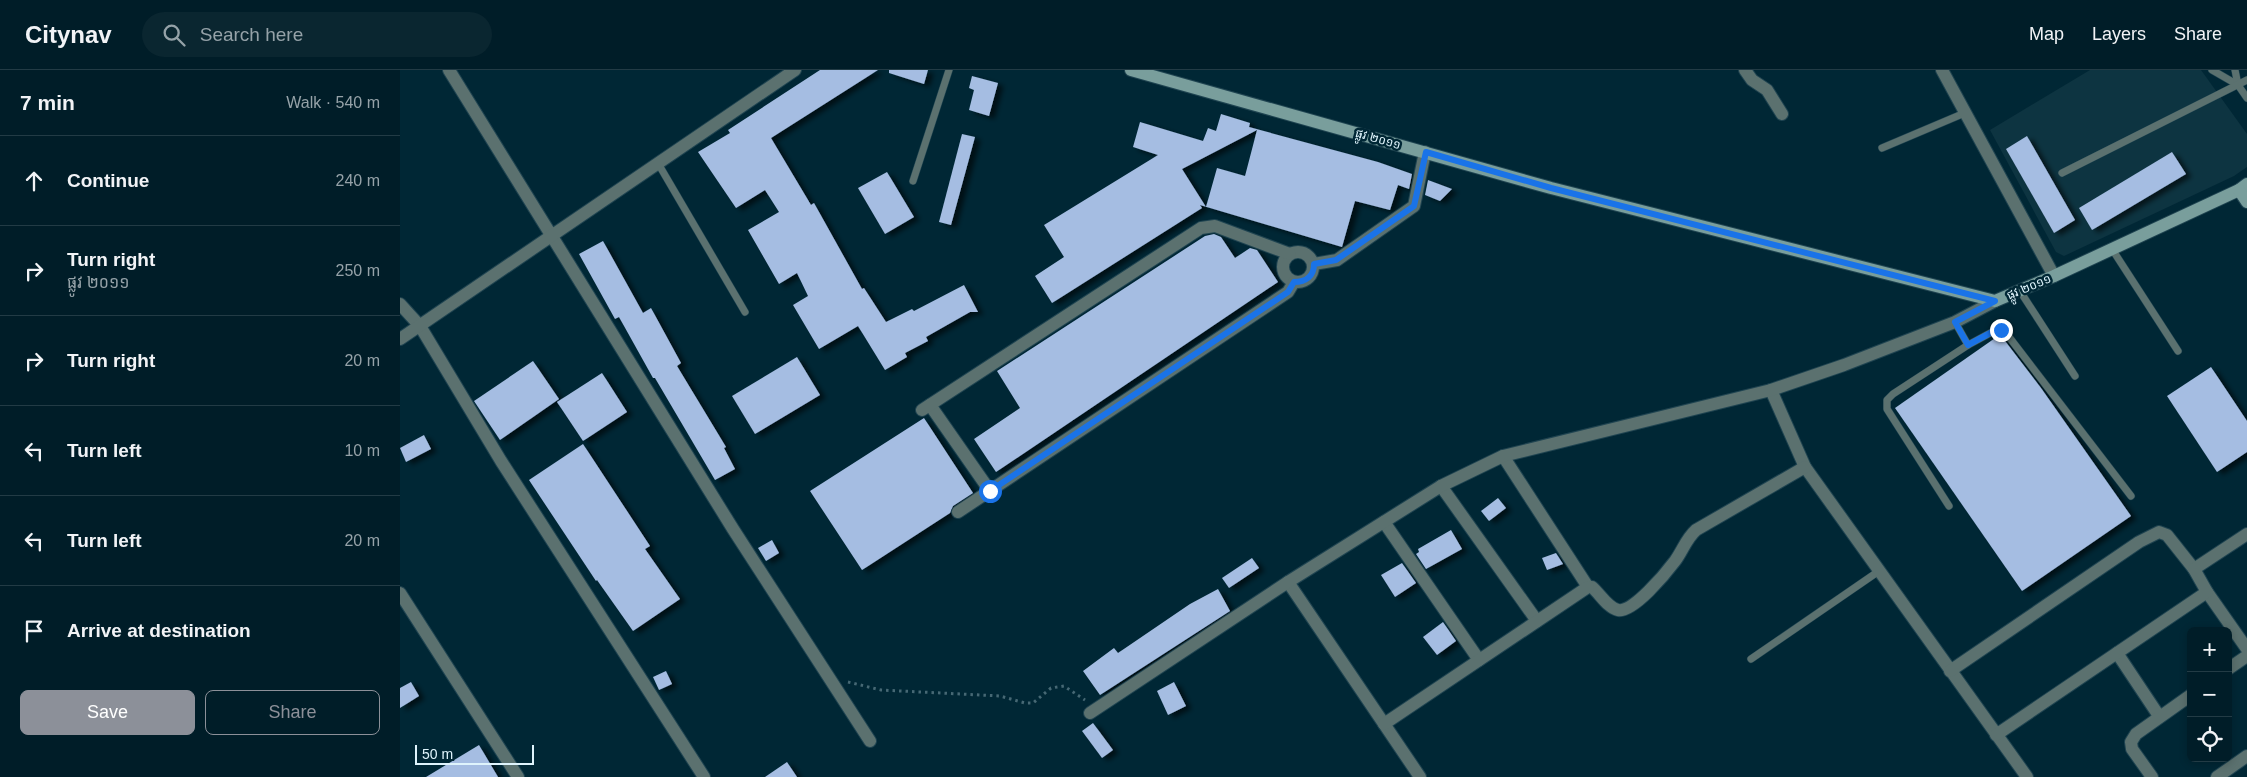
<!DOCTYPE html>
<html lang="en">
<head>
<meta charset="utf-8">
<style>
	:root { --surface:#001d28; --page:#0a2630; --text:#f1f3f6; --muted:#95a2a8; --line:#223b45; --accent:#8c9099 }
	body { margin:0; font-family:Arial,"Noto Sans Khmer",sans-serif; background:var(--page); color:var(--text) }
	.controls { position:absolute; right:15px; bottom:15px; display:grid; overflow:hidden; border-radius:8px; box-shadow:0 2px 8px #0003 }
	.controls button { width:45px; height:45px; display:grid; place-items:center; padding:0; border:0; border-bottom:1px solid var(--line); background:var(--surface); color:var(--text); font:25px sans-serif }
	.scale { position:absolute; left:15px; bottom:12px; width:119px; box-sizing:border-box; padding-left:5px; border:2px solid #dff4fc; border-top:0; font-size:14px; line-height:18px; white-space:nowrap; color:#dff4fc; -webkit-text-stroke:4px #002735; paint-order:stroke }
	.stop { position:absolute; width:15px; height:15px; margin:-11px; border:4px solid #1a73e8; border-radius:50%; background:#fff }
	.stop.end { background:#1a73e8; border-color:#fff; box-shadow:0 1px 5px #0008 }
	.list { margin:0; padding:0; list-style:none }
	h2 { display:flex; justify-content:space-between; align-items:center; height:65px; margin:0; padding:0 20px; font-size:21px }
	h2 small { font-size:16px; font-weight:400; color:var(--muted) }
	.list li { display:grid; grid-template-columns:32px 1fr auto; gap:15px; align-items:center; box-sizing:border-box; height:90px; padding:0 20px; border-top:1px solid var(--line) }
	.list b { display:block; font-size:19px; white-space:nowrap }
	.list p { margin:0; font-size:16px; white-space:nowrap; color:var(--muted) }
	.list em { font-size:16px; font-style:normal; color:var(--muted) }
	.actions { display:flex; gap:10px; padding:15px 20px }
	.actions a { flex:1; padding:11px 0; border:1px solid var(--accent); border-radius:8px; text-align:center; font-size:18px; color:var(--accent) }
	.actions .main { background:var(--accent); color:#fff }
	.icon { flex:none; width:28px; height:28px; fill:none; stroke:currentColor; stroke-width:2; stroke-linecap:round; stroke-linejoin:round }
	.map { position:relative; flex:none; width:1847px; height:707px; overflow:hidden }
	header { display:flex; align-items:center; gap:30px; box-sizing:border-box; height:70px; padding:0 25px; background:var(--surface); border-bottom:1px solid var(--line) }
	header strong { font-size:24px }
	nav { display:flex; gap:28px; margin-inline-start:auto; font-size:18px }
	.search { width:350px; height:45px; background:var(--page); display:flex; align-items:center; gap:12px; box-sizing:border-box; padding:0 18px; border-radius:28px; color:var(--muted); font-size:19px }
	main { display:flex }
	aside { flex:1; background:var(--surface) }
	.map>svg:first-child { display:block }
</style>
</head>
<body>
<header>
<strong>Citynav</strong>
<div class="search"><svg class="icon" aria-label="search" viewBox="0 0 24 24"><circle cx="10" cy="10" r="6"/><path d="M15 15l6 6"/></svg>Search here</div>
<nav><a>Map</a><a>Layers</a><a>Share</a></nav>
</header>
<main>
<aside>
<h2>7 min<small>Walk · 540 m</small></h2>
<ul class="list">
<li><svg class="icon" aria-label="ahead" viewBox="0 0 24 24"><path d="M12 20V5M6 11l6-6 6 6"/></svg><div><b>Continue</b></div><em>240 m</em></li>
<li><svg class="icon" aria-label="right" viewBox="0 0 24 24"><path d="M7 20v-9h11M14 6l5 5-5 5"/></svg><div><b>Turn right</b><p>ផ្លូវ ២០១១</p></div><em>250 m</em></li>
<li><svg class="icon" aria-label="right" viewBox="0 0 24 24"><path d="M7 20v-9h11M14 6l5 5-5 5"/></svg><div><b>Turn right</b></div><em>20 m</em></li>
<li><svg class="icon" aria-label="left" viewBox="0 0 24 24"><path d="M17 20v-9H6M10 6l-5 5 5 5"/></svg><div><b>Turn left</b></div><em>10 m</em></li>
<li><svg class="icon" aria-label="left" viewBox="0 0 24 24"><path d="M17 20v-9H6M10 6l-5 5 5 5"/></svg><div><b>Turn left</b></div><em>20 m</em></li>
<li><svg class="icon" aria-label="arrive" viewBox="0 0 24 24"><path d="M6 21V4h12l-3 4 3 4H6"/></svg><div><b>Arrive at destination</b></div></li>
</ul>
<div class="actions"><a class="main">Save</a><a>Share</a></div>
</aside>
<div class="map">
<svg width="1847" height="707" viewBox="0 0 1847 707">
	<defs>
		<filter id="shadow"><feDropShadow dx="5.5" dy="3" stdDeviation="2.5" flood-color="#0009"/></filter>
	</defs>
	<rect width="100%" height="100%" fill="#002735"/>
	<!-- built -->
	<polygon fill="#0d3441" points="1690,0 1801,0 1847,64 1847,97 1834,106 1664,186 1656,182 1590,60"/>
	<!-- building -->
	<g fill="#a5bde2" fill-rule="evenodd" filter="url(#shadow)">
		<polygon points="420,0 478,0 371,68 411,135 414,133 462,219 464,218 486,252 512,239 514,241 564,215 578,242 570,242 526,267 528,271 505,283 507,287 485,300 458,256 419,279 393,235 408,226 397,203 379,214 348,160 379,142 365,120 336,138 298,82 330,63 328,60"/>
		<polygon points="489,0 528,0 524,14 489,3"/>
		<polygon points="572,6 598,13 589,46 569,40 574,20 569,18"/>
		<path d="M821,44L850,53L849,57L978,92L1012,104L1009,119L998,115L990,140L955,131L942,177L800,135L802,138L652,233L635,206L664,187L644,155L758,85L733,77L740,52L803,71L808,58L816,61ZM857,60L845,106L817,98L806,137L782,99Z"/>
		<polygon points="562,64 575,67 551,155 539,152"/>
		<polygon points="1627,66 1675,150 1654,163 1606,79"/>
		<polygon points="1772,82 1786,104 1692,160 1679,138"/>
		<polygon points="487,102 514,147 485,164 458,118"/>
		<polygon points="1028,110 1052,119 1040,131 1025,125"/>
		<polygon points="814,164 821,167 835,188 850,178 857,180 878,212 596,402 574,369 620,338 597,301 805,166"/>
		<polygon points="203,171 243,243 251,238 281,293 277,296 326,377 324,378 335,399 315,410 255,308 253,308 219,247 215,249 179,184"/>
		<polygon points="1598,266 1602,267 1641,318 1731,446 1622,521 1495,338"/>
		<polygon points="397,287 420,325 355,364 332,326"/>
		<polygon points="133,291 159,329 100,370 74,331"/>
		<polygon points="1811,297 1847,351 1847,382 1817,402 1767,326"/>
		<polygon points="202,303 227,342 183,371 157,332"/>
		<polygon points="524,348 573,423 553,436 550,443 462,500 410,421"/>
		<polygon points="24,365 31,379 6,392 0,378"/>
		<polygon points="183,374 250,476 245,479 280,529 233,561 197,510 196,511 129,410"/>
		<polygon points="1098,428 1106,438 1089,451 1081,441"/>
		<polygon points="1051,460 1062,479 1026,499 1016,484 1019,482 1018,479"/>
		<polygon points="372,470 379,483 366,491 358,478"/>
		<polygon points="1156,483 1163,494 1147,500 1142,488"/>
		<polygon points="852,488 859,498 829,518 822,508"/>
		<polygon points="1002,493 1016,513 995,527 981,505"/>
		<polygon points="818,519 830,541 700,625 683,601 714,578 718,583 790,534"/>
		<polygon points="1043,552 1056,571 1037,585 1023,567"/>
		<polygon points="266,601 272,614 259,620 253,607"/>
		<polygon points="11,612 19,626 0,638 0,618"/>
		<polygon points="774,612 786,636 768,645 757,621"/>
		<polygon points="693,653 713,680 702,688 682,661"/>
		<polygon points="79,675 98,707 26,707"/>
		<polygon points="387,692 397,707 365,707"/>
	</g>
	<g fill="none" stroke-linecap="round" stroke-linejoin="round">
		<defs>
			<g id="lane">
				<polyline points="1812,0 1838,15"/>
				<polyline points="1835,0 1838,15 1847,28"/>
				<polyline points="1482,78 1567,42"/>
				<polyline points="259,95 345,242"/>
				<polyline points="1662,103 1847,10"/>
				<polyline points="513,111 549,0"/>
				<polyline points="1712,179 1778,281"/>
				<polyline points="1620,221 1675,306"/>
				<polyline points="1568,275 1594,261 1601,260 1606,263 1731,426"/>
				<polyline points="1549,436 1487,339 1487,330 1493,324 1568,275 1555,252"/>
				<polyline points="1351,589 1479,501"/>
			</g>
			<g id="street">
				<polyline points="49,0 333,459 470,671"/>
				<polyline points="1345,0 1352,10 1367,20 1382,44"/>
				<polyline points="1542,0 1654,206"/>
				<circle cx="898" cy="197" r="15"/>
				<polyline points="914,194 937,190 1014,136 1025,82"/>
				<polyline points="0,234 20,256 101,391 304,707"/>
				<polyline points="0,269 395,0"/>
				<polyline points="1371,320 1405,397 1627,707"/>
				<polyline points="530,335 590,421"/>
				<polyline points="522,340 801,158 815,156 890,184"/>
				<path d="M1103,386L1188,517H1192C1200,524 1208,538 1218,540C1233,543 1266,503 1275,491C1283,480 1286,469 1296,460L1405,397"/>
				<polyline points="1041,416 1137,551"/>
				<polyline points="558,442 888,222 894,212"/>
				<polyline points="984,452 1079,590"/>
				<polyline points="888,512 1020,707"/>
				<polyline points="1807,522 1847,579"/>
				<polyline points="0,523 118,707"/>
				<polyline points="1717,583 1759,646"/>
				<polyline points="1828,599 1847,586"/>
				<polyline points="1550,601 1739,472 1759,462 1767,465 1794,499"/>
				<polyline points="690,643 888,512 1041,416 1103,386 1371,320 1444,295 1555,252 1595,231"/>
				<polyline points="984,654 1188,517"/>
				<polyline points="1596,665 1807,522 1794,499 1847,464"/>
				<polyline points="1752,707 1732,679 1731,672 1736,664 1791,625"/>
				<polyline points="1817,707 1847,686"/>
			</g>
			<g id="secondary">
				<polyline points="731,0 1151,118 1595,231 1654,206 1839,120 1847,114"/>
				<polyline points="1839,120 1847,132"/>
			</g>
		</defs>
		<!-- lane casing -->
		<use href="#lane" stroke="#1f4451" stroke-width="8"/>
		<!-- street casing -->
		<use href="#street" stroke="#1f4451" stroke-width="14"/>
		<!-- secondary casing -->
		<use href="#secondary" stroke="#1f4451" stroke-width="14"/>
		<!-- path -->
		<polyline stroke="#466874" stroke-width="3" stroke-dasharray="2.5 4" stroke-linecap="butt" points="448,612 481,620 600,626 625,633 633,633 651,618 664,616 685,630"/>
		<!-- lane -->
		<use href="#lane" stroke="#5b716f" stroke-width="7"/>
		<!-- street -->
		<use href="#street" stroke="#5b716f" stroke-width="12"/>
		<!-- secondary -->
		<use href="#secondary" stroke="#799e9c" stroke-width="12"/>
	</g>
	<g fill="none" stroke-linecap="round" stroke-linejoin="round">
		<!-- route -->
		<path stroke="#1a73e8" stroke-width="6" d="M590,421L888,222L894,212C906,212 914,206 914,194L936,190L1014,136L1026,82L1151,118L1595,231L1555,252L1568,275L1594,261L1601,260"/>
	</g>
	<g text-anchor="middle" stroke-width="5" stroke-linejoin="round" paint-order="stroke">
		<!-- street labels -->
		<g font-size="12" fill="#dff4fc" stroke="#002735">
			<text transform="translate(978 69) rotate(16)" y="4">ផ្លូវ ២០១១</text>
			<text transform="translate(1629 217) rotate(-23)" y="4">ផ្លូវ ២០១១</text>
		</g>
	</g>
</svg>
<div class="controls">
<button>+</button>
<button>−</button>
<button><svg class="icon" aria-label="locate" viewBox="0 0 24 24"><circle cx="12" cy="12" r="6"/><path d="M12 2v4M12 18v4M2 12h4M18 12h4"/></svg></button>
</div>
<div class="scale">50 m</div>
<div class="stop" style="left:590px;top:421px"></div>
<div class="stop end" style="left:1601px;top:260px"></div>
</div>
</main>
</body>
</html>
